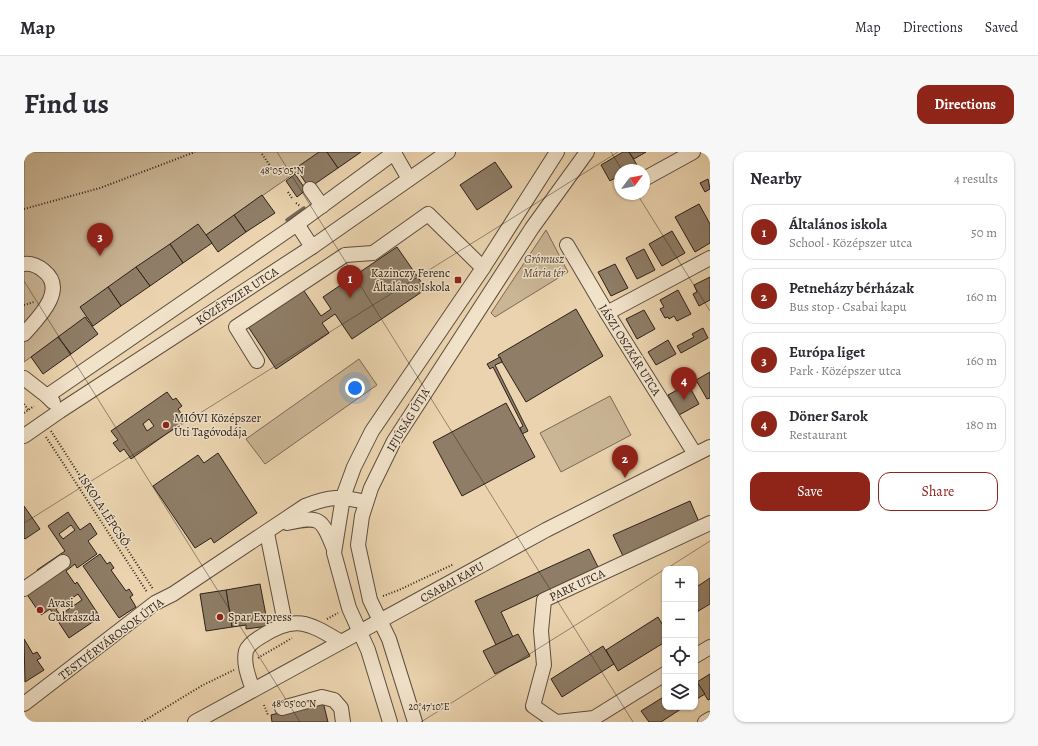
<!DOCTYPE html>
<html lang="en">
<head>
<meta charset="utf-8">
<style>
	:root { --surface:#fff; --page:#f7f7f7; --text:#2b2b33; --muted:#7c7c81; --line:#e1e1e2; --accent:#8f2418 }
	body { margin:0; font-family:Alegreya,serif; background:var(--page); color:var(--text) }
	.controls { position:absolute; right:12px; bottom:12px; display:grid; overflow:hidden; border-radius:8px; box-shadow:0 1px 3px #0004 }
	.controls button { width:36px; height:36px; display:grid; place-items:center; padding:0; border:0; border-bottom:1px solid var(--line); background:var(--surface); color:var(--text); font:20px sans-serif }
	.compass { position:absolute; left:590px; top:12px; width:36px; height:36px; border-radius:50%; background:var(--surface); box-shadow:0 1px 3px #0004; rotate:58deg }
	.you { position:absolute; left:331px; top:236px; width:14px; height:14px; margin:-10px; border:3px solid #fff; border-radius:50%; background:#1a73e8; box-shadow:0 0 0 6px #1a73e833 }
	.badge { display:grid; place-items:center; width:26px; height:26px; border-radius:50%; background:var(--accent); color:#fff; font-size:13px; font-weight:700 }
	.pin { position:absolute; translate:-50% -33px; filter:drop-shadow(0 1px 2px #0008) }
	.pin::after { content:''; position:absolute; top:21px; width:14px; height:12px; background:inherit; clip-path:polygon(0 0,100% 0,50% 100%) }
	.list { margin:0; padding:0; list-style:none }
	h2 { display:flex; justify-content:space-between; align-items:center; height:52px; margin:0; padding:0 16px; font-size:17px }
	h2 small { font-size:13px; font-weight:400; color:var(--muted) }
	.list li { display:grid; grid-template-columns:26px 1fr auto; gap:12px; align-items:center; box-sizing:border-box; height:56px; margin:0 8px 8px; padding:0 8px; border:1px solid var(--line); border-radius:12px }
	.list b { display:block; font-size:15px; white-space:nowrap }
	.list p { margin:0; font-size:13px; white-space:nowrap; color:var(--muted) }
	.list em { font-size:13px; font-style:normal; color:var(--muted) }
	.actions { display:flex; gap:8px; padding:12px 16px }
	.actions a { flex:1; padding:9px 0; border:1px solid var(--accent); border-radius:12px; text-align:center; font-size:14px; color:var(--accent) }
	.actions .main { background:var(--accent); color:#fff }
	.icon { flex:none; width:22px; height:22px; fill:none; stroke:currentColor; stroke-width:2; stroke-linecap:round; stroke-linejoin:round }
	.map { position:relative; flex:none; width:686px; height:570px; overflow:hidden; border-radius:12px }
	header { display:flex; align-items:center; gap:24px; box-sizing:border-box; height:56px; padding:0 20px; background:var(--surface); border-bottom:1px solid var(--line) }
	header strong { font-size:19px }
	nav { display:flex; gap:22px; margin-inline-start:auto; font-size:14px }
	.intro { display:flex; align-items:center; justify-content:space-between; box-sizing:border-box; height:96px; padding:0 24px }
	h1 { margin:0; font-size:28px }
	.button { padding:10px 18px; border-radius:12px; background:var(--accent); color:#fff; font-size:14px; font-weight:700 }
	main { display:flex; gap:24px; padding:0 24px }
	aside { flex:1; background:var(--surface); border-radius:12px; box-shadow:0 1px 3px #0004 }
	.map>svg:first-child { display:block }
</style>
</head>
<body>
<header>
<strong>Map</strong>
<nav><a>Map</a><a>Directions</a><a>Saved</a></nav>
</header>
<div class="intro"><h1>Find us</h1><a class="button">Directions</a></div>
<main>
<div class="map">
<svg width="686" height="570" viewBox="0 0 686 570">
	<rect width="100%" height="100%" fill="#ead3ae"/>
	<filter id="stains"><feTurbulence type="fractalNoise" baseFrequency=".005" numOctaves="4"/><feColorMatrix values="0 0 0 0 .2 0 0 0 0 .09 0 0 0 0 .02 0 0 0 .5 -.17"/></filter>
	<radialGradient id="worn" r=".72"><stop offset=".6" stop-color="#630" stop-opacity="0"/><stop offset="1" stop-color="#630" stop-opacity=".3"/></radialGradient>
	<!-- green -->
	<g fill="#cab595" stroke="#7b6a58">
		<polygon points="0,0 301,0 0,210"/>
		<polygon points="522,78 544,120 471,165 467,161"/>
		<polygon points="335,207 353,233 241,312 222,287"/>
		<polygon points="586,244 607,283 537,320 516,281"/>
	</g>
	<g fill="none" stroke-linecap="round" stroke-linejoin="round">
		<!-- stream -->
		<polyline stroke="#776755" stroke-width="3.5" points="263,68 280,56"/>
	</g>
	<!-- building -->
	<g fill="#8f7d67" stroke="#2c201a" fill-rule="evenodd">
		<polygon points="295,0 303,0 314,16 285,36 272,16"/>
		<polygon points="303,0 337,0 314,16"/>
		<polygon points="599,0 605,0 613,13 605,18 596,18 596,23 586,29 577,13"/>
		<polygon points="605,0 622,0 610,7"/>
		<polygon points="471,10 488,35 453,58 436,33"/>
		<polygon points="271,22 282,38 273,45 262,29"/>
		<polygon points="684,27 686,37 681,40 676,31"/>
		<polygon points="238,43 251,61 222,80 210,63"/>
		<polygon points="675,52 686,72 686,91 671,100 651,65"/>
		<polygon points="210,63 222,80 194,100 182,83"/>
		<polygon points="174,72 188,91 159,111 146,92"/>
		<polygon points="648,79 661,101 638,114 625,92"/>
		<polygon points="146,92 159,111 126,134 112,115"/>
		<polygon points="373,95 402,137 328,187 311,162 298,171 305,181 252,217 223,173 278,136 297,164 307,157 299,145"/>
		<polygon points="620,97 631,118 613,127 602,106"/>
		<polygon points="591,112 604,136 587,144 574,120"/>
		<polygon points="112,115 126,134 97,154 84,135"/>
		<polygon points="686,125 686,148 675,154 669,142 673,140 670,133"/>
		<polygon points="84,135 97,154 69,174 56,155"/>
		<polygon points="654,138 667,162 653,169 650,164 645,167 644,165 641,166 636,157 640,155 636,148"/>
		<polygon points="552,157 579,204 502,250 474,203"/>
		<polygon points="620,158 631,177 613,187 602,167"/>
		<polygon points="61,165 74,182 47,202 34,185"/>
		<polygon points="679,176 684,186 657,201 653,194 670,185 668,182"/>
		<polygon points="34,185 47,202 19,222 7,205"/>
		<polygon points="644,188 652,202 632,213 624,200"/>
		<polygon points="476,205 478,210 471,213 504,279 498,282 496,276 499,274 469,215 466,217 463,212"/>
		<polygon points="686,220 686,246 683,247 672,228"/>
		<polygon points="664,232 675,252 655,263 644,243"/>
		<path d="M143,240L149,248L152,246L158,254L154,257L162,268L107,307L100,297L96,300L89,291L94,288L87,279ZM125,267L130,274L123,279L119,272Z"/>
		<polygon points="482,251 511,305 438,344 409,290"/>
		<polygon points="194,301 233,361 190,391 187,386 171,396 129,334 174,303 180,311"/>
		<polygon points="666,349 675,370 599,404 589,383"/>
		<polygon points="0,354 16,377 1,387 0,386"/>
		<path d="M44,360L56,378L66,371L73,382L64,389L73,402L53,416L51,412L42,419L51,432L53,430L76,465L45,486L26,457L17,463L2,441L20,429L13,418L41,399L24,374ZM47,373L51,378L39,387L35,382ZM54,442L58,448L36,463L32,457Z"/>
		<polygon points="565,397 574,415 477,460 489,485 472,493 451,449"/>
		<polygon points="76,402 83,412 86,410 90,416 87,418 102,439 105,437 109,443 106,445 112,455 95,466 59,414"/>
		<polygon points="686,426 686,452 671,461 671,436"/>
		<polygon points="236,432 244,474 222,477 222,473 208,475 202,438"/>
		<polygon points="202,438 208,475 182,479 176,442"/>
		<polygon points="634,465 641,477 641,490 594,519 582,498"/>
		<polygon points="494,482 506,504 471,522 459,499"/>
		<polygon points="0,487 9,502 13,500 17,506 13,508 20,518 1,530"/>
		<polygon points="579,494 590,512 538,545 527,527"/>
		<polygon points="686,522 686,547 684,548 673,530"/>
		<polygon points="671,527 681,542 671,548"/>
		<polygon points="641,544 641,555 660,555 637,570 625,570 617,559"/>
		<polygon points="299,550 304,570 248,570 247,563"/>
	</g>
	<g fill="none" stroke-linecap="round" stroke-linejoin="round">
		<defs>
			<g id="minor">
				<polyline points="370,1 385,27"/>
				<polyline points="620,27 669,0"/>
				<polyline points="286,37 298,54"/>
				<polyline points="273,72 288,95"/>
				<polyline points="543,93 583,161 671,302"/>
				<path d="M0,112C8,111 14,114 20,119C44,138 13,167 0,182"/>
				<polyline points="583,161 686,106"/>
				<polyline points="233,209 212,175 321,103 349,101 404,62 459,116"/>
				<polyline points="0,226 23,244 29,250"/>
				<polyline points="23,244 273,72 371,0"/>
				<polyline points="0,284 36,259 288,95 424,0"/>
				<path d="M263,371C296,364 297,365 310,397"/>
				<polyline points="243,381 261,471"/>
				<polyline points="0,437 39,410"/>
				<polyline points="671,504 686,495"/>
				<path d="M229,538C225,526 219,512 222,499C224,493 233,487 238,484C272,462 285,471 317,490"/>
				<path d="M0,552L131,451L149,442L281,354C306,344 317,344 342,350"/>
				<polyline points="258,556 298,545 310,548 317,556 319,570"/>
				<polyline points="171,570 522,378 686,295"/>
				<polyline points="366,570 344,498 325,456 310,401 319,345 330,315 348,279 459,116 533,0"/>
				<polyline points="391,570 365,487 346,448 334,393 338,364 347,336 370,289 508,76 563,0"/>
				<polyline points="532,570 509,554 520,513 517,479 520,448 686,371"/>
				<polyline points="533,570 570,566 641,522"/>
				<polyline points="681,570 686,567"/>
			</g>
		</defs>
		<!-- minor casing -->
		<use href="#minor" stroke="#5c4d3f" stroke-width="16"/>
		<!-- path -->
		<g stroke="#2c201a" stroke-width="2" stroke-dasharray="1 2" stroke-linecap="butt">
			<polyline points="238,2 249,18"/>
			<polyline points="264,40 268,46"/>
			<polyline points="272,51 276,54"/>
			<polyline points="0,57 76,36 171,0"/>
			<polyline points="0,153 10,150"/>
			<polyline points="0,252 5,259"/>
			<polyline points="0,261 10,254"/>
			<polyline points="27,279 129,437"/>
			<polyline points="22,285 123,440"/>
			<polyline points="359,444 375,438 430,412"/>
			<polyline points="303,467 314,461"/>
			<polyline points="234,506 268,486"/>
			<polyline points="240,553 244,563"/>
			<polyline points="118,570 179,533 210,518"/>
		</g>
		<!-- minor -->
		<use href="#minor" stroke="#f1e2ca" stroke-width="14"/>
	</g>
	<!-- ticks -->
	<path fill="none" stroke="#2c201a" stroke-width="1" stroke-opacity="0.45" d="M253,0L609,570M587,0L598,18M613,42L686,159M0,129L276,570M0,371L594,0M642,417L686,389M397,570L641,417"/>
	<!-- markers -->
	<g fill="#8f2418" stroke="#f1e2ca" stroke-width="1.5">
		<rect x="430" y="124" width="8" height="8" rx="2"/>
		<circle cx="142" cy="273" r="4"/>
		<circle cx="16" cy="458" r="4"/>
		<circle cx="196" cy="465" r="4"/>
	</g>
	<g text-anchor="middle" stroke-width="3" stroke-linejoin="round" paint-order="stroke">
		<!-- park labels -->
		<g font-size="12" font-style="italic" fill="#544539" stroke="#f1e2ca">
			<text x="520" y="111">Grómusz<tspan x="520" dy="14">Mária tér</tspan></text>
		</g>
		<!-- poi labels -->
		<g font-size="12" fill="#2c201a" stroke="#f1e2ca" text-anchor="start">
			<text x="426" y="125" text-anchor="end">Kazinczy Ferenc<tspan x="426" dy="14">Általános Iskola</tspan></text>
			<text x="150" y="270">MIÓVI Középszer<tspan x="150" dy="14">Úti Tagóvodája</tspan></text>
			<text x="24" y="455">Avasi<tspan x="24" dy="14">Cukrászda</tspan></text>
			<text x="204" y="469">Spar Express</text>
		</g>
		<!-- street labels -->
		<g font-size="12" fill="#2c201a" stroke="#f1e2ca">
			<text transform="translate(213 144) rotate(-33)" y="4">KÖZÉPSZER UTCA</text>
			<text transform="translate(606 198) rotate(58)" y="4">JÁSZI OSZKÁR UTCA</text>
			<text transform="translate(384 268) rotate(-59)" y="4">IFJÚSÁG ÚTJA</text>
			<text transform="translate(80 358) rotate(57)" y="4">ISKOLA LÉPCSŐ</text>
			<text transform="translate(428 430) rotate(-29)" y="4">CSABAI KAPU</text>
			<text transform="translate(553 433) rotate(-25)" y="4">PARK UTCA</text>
			<text transform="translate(87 487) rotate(-37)" y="4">TESTVÉRVÁROSOK ÚTJA</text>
		</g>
	</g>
	<g font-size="10" text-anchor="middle" fill="#2c201a" stroke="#f1e2ca" stroke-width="3" stroke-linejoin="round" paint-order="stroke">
		<text x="258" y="22">48°05'05"N</text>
		<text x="270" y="555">48°05'00"N</text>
		<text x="405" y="558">20°47'10"E</text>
	</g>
	<rect width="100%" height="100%" filter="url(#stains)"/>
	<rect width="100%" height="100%" fill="url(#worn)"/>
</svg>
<div class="controls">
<button>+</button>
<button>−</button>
<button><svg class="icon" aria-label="locate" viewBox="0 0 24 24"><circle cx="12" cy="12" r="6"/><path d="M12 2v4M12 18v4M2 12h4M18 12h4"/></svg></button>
<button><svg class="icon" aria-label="layers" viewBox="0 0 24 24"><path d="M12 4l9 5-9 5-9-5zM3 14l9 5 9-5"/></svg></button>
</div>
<svg class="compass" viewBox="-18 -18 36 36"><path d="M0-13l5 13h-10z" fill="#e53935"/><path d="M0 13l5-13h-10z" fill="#7c7c81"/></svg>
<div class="you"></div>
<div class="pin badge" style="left:326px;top:146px">1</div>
<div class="pin badge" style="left:601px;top:326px">2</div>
<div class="pin badge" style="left:76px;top:104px">3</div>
<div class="pin badge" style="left:660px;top:248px">4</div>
</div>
<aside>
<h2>Nearby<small>4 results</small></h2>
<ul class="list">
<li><span class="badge">1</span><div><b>Általános iskola</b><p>School · Középszer utca</p></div><em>50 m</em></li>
<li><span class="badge">2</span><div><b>Petneházy bérházak</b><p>Bus stop · Csabai kapu</p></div><em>160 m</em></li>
<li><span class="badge">3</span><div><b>Európa liget</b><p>Park · Középszer utca</p></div><em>160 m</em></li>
<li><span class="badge">4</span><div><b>Döner Sarok</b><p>Restaurant</p></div><em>180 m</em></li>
</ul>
<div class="actions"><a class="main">Save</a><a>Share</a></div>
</aside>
</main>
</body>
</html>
